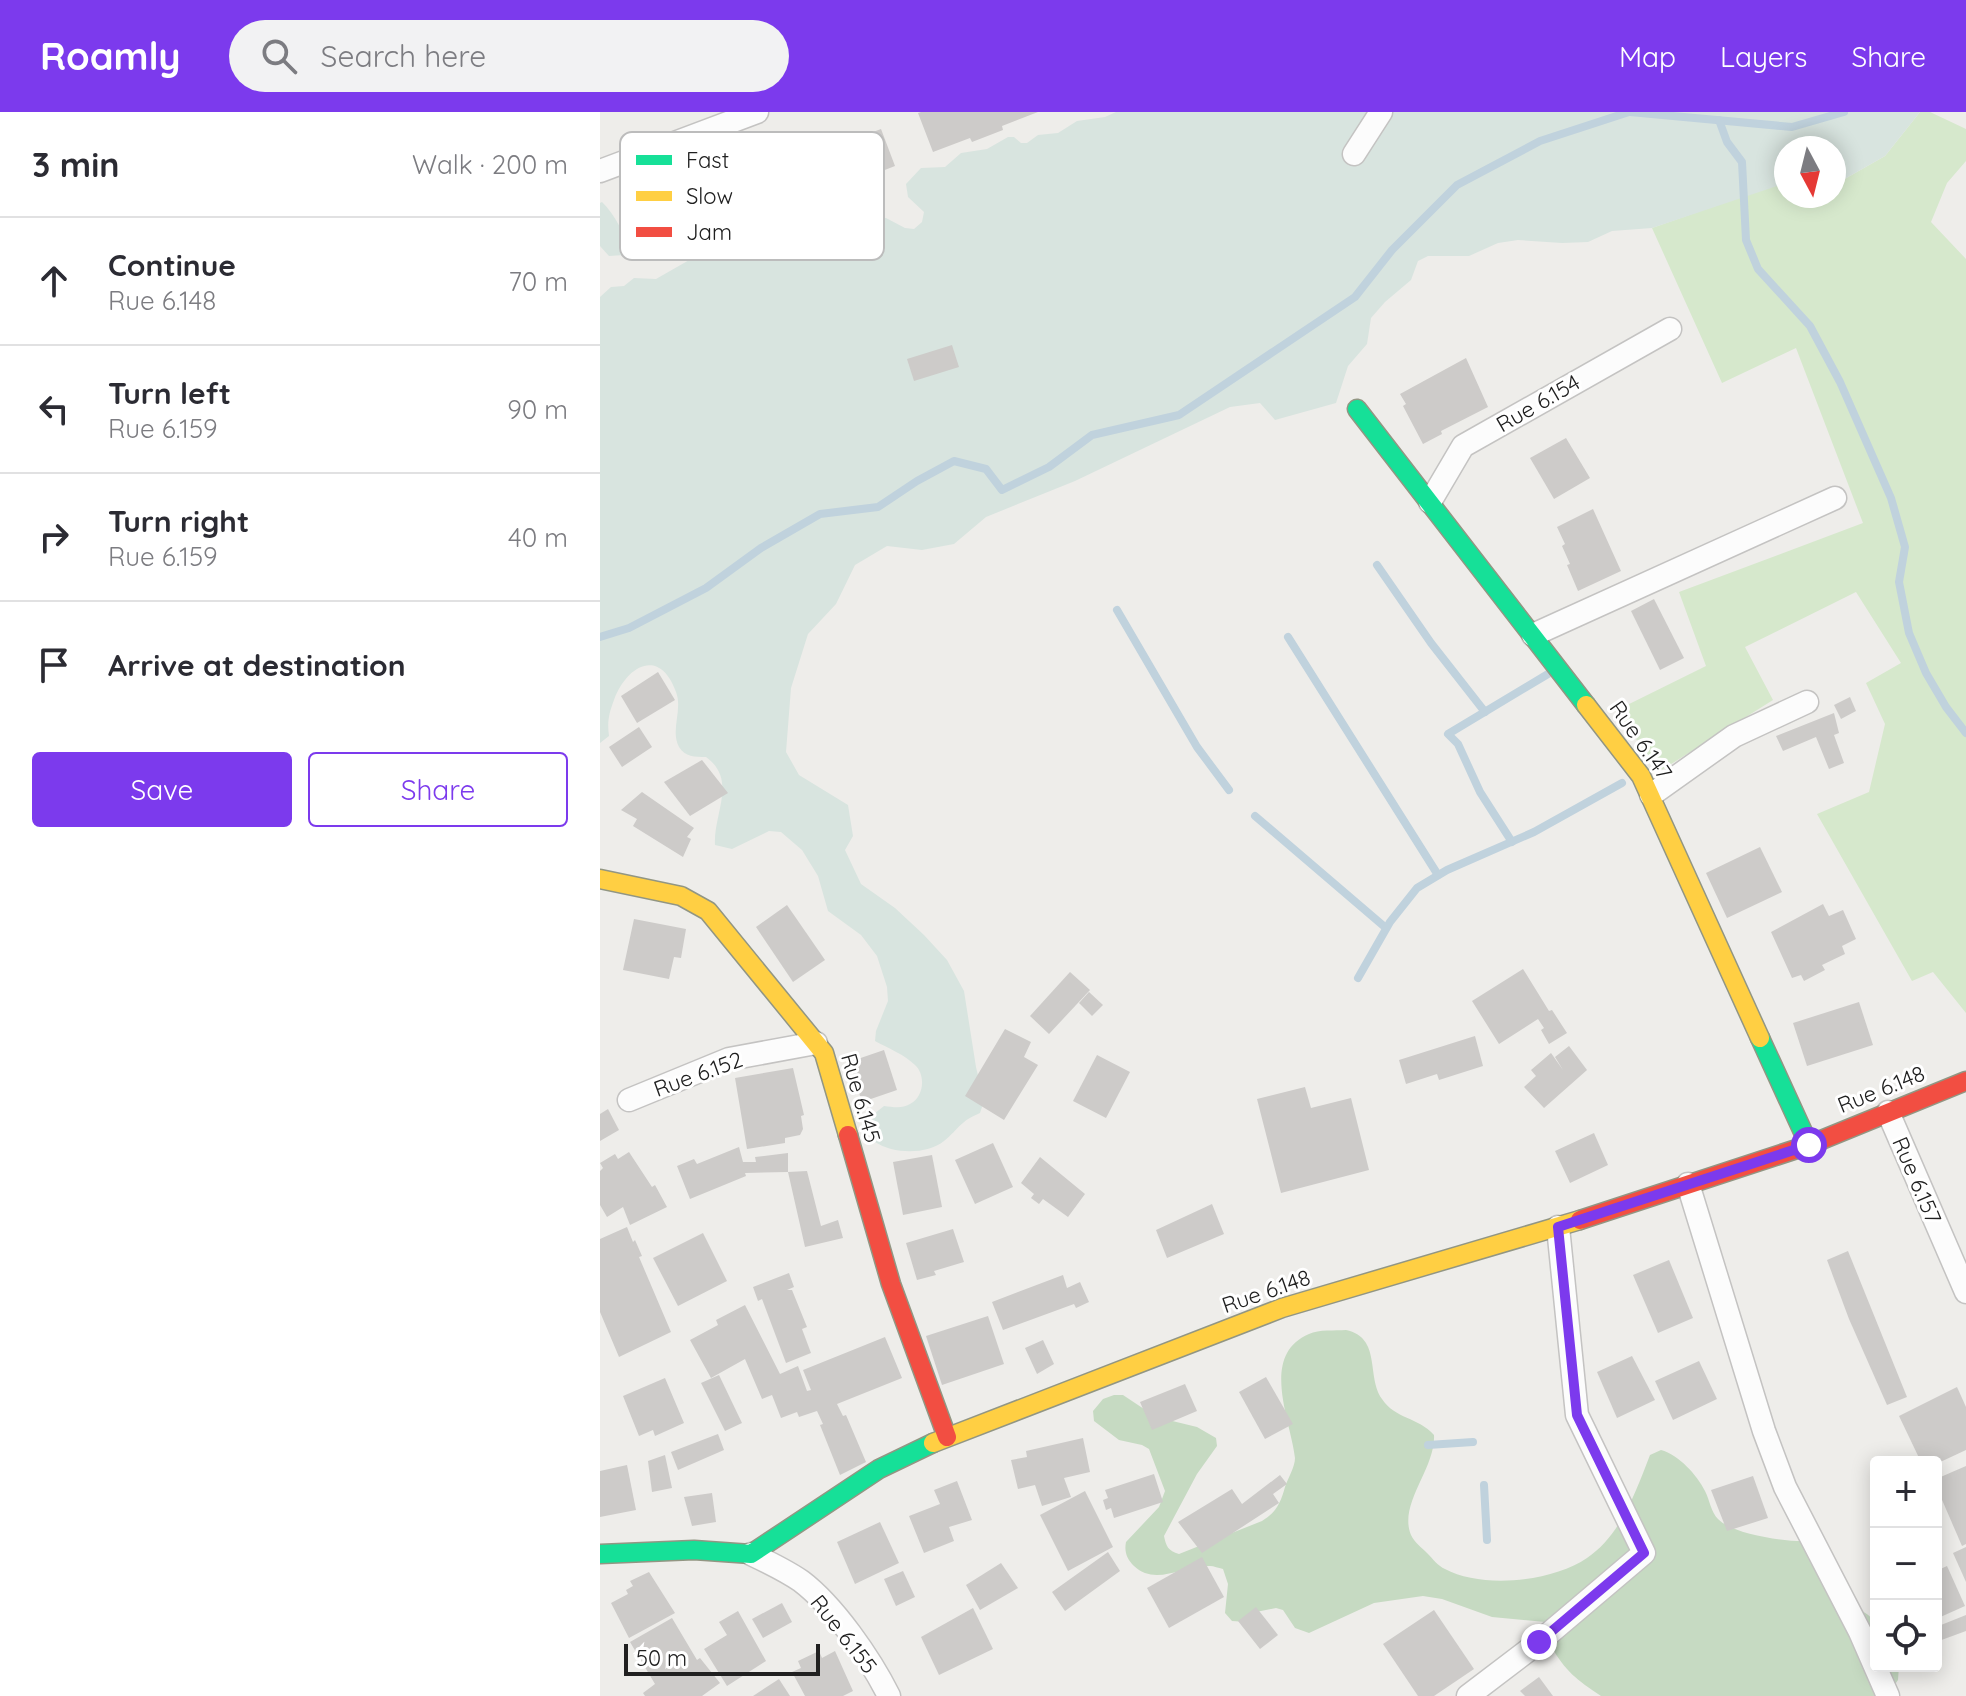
<!DOCTYPE html>
<html lang="en">
<head>
<meta charset="utf-8">
<style>
	:root { --surface:#fff; --page:#f2f2f3; --text:#2b2b33; --muted:#7c7c81; --line:#e1e1e2; --accent:#7c3aed }
	body { margin:0; font-family:Quicksand,sans-serif; background:var(--page); color:var(--text) }
	.controls { position:absolute; right:24px; bottom:24px; display:grid; overflow:hidden; border-radius:8px; box-shadow:0 4px 20px #0003 }
	.controls button { width:72px; height:72px; display:grid; place-items:center; padding:0; border:0; border-bottom:2px solid var(--line); background:var(--surface); color:var(--text); font:40px sans-serif }
	.compass { position:absolute; left:1174px; top:24px; width:72px; height:72px; border-radius:50%; background:var(--surface); box-shadow:0 4px 20px #0003; rotate:173deg }
	.scale { position:absolute; left:24px; bottom:20px; width:196px; box-sizing:border-box; padding-left:8px; border:4px solid #202020; border-top:0; font-size:22px; line-height:28px; white-space:nowrap; color:#202020; -webkit-text-stroke:6px #fff; paint-order:stroke }
	.stop { position:absolute; width:24px; height:24px; margin:-18px; border:6px solid #7c3aed; border-radius:50%; background:#fff }
	.stop.end { background:#7c3aed; border-color:#fff; box-shadow:0 2px 8px #0008 }
	.list { margin:0; padding:0; list-style:none }
	h2 { display:flex; justify-content:space-between; align-items:center; height:104px; margin:0; padding:0 32px; font-size:34px }
	h2 small { font-size:26px; font-weight:400; color:var(--muted) }
	.list li { display:grid; grid-template-columns:52px 1fr auto; gap:24px; align-items:center; box-sizing:border-box; height:128px; padding:0 32px; border-top:2px solid var(--line) }
	.list b { display:block; font-size:30px; white-space:nowrap }
	.list p { margin:0; font-size:26px; white-space:nowrap; color:var(--muted) }
	.list em { font-size:26px; font-style:normal; color:var(--muted) }
	.actions { display:flex; gap:16px; padding:24px 32px }
	.actions a { flex:1; padding:18px 0; border:2px solid var(--accent); border-radius:8px; text-align:center; font-size:28px; color:var(--accent) }
	.actions .main { background:var(--accent); color:#fff }
	.icon { flex:none; width:44px; height:44px; fill:none; stroke:currentColor; stroke-width:2; stroke-linecap:round; stroke-linejoin:round }
	.map { position:relative; flex:none; width:1366px; height:1584px; overflow:hidden }
	header { display:flex; align-items:center; gap:48px; box-sizing:border-box; height:112px; padding:0 40px; background:var(--accent); color:#fff }
	header strong { font-size:38px }
	nav { display:flex; gap:44px; margin-inline-start:auto; font-size:28px }
	.search { width:560px; height:72px; background:var(--page); display:flex; align-items:center; gap:20px; box-sizing:border-box; padding:0 28px; border-radius:44px; color:var(--muted); font-size:30px }
	main { display:flex }
	aside { flex:1; background:var(--surface) }
	.map>svg:first-child { display:block }
</style>
</head>
<body>
<header>
<strong>Roamly</strong>
<div class="search"><svg class="icon" aria-label="search" viewBox="0 0 24 24"><circle cx="10" cy="10" r="6"/><path d="M15 15l6 6"/></svg>Search here</div>
<nav><a>Map</a><a>Layers</a><a>Share</a></nav>
</header>
<main>
<aside>
<h2>3 min<small>Walk · 200 m</small></h2>
<ul class="list">
<li><svg class="icon" aria-label="ahead" viewBox="0 0 24 24"><path d="M12 20V5M6 11l6-6 6 6"/></svg><div><b>Continue</b><p>Rue 6.148</p></div><em>70 m</em></li>
<li><svg class="icon" aria-label="left" viewBox="0 0 24 24"><path d="M17 20v-9H6M10 6l-5 5 5 5"/></svg><div><b>Turn left</b><p>Rue 6.159</p></div><em>90 m</em></li>
<li><svg class="icon" aria-label="right" viewBox="0 0 24 24"><path d="M7 20v-9h11M14 6l5 5-5 5"/></svg><div><b>Turn right</b><p>Rue 6.159</p></div><em>40 m</em></li>
<li><svg class="icon" aria-label="arrive" viewBox="0 0 24 24"><path d="M6 21V4h12l-3 4 3 4H6"/></svg><div><b>Arrive at destination</b></div></li>
</ul>
<div class="actions"><a class="main">Save</a><a>Share</a></div>
</aside>
<div class="map">
<svg width="1366" height="1584" viewBox="0 0 1366 1584">
	<rect width="100%" height="100%" fill="#eeedea"/>
	<!-- grass -->
	<polygon fill="#d6e8cc" points="1320,0 1330,0 1366,17 1366,49 1347,71 1331,110 1366,147 1366,901 1333,860 1312,869 1217,702 1269,680 1285,612 1266,571 1301,551 1256,480 1145,535 1173,588 1060,659 1015,599 1106,554 1079,480 1263,411 1196,236 1122,271 1052,116 1181,71 1186,71 1186,84 1234,84 1234,73 1285,44"/>
	<!-- forest -->
	<path fill="#c6dac2" d="M746,1218C782,1226 766,1264 782,1287C795,1307 818,1305 834,1323C836,1356 798,1392 811,1423C814,1430 822,1436 827,1441C833,1447 838,1454 845,1457C882,1477 952,1470 987,1446C1021,1423 1036,1379 1050,1343L1061,1338C1079,1343 1097,1363 1105,1379C1110,1389 1111,1400 1118,1407C1132,1422 1185,1430 1206,1429L1246,1493C1286,1505 1276,1518 1276,1554H1299L1298,1568L1287,1584H1001C977,1568 965,1559 951,1534L956,1511L892,1505L842,1487L823,1484L774,1491L709,1521L695,1516L683,1498L676,1496L656,1500L647,1510L632,1509L625,1501L628,1472L623,1457C618,1456 614,1454 610,1454C585,1452 556,1475 534,1454C527,1447 524,1440 526,1430L559,1395L565,1379L549,1337L542,1333L519,1328L494,1309L493,1299L503,1287L514,1283H523L556,1305L597,1315L616,1326L617,1334L597,1362L564,1424C566,1434 568,1439 579,1442L662,1409C676,1401 681,1390 685,1375C688,1366 695,1355 695,1346C691,1309 659,1243 709,1222C719,1217 735,1219 746,1218Z"/>
	<!-- wetland -->
	<g fill="#d8e4df">
		<path d="M516,0H1320L1285,44L1234,73V36H1186V71L1052,116L1012,119L988,130L962,131L918,128L898,131L869,144H828L818,149L811,168L785,190L771,206L767,232L748,254L736,291L675,308L660,291L630,295L475,369L386,405L354,432L322,438L287,434L255,453L236,492L208,522L191,576L186,640L199,663L248,693L253,724L245,738L261,772L295,796L324,823L347,848L364,879L376,955L384,989L380,1001C359,1010 360,1016 344,1029C327,1043 293,1042 275,1030L269,1018L274,1002L284,994C293,995 302,997 310,992C324,985 326,963 315,953C305,943 288,936 275,929L276,919L288,889L287,875L277,844L261,823L228,799L218,764L202,738L181,720L169,719L132,737L115,733C113,702 138,668 106,645C95,645 85,645 79,635C70,618 83,598 76,580C60,535 27,553 14,588C9,601 7,610 9,624L0,631V185L11,175L24,174L34,166L56,167L105,139C116,138 124,145 134,144L176,112L198,102L216,101L239,94L257,102L286,106L305,116L314,117L322,110L324,100L308,85L306,72L321,56L345,55L361,41L387,37L408,25H414L421,31H427L438,23L458,21L477,9L505,5Z"/>
		<path d="M2,90C15,103 24,120 28,138L24,143L9,144L0,134V91Z"/>
	</g>
	<g fill="none" stroke-linecap="round" stroke-linejoin="round">
		<!-- stream -->
		<g stroke="#c0d2dd" stroke-width="8">
			<polyline points="1030,0 1192,15 1244,0"/>
			<polyline points="1119,8 1127,30 1142,50 1146,128 1158,157 1210,214 1240,270 1291,386 1305,435 1299,470 1309,521 1326,561 1346,595 1366,621"/>
			<polyline points="777,453 831,531 885,600"/>
			<polyline points="517,498 597,635 629,678"/>
			<polyline points="0,525 29,516 106,476 161,436 220,402 278,395 317,369 354,349 386,357 402,378 449,355 492,323 579,303 755,185 792,138 857,73 940,29 1029,0"/>
			<polyline points="688,525 838,763"/>
			<polyline points="655,704 786,816"/>
			<polyline points="912,730 880,680 858,632 848,622 948,562"/>
			<polyline points="758,866 790,810 817,776 847,758 934,720 1022,671"/>
			<polyline points="828,1333 873,1330"/>
			<polyline points="884,1373 887,1428"/>
		</g>
	</g>
	<!-- building -->
	<g fill="#cdcbc9">
		<polygon points="321,0 438,0 402,14 403,18 372,30 370,26 333,40 318,1"/>
		<polygon points="281,17 295,54 259,68 261,73 229,85 228,81 191,95 176,57 212,43 210,39 242,27 244,31"/>
		<polygon points="136,72 149,113 113,125 114,129 83,140 82,136 44,149 30,111 68,97 66,93 96,82 97,86"/>
		<polygon points="352,233 359,255 314,269 307,247"/>
		<polygon points="866,246 888,295 841,319 842,322 823,332 803,294 806,292 800,282"/>
		<polygon points="966,326 990,366 954,387 930,346"/>
		<polygon points="993,397 1021,459 978,479 967,453 970,452 962,434 965,432 957,415"/>
		<polygon points="1054,487 1084,546 1060,558 1031,499"/>
		<polygon points="58,560 75,588 37,611 21,584"/>
		<polygon points="1250,585 1256,599 1241,607 1234,593"/>
		<polygon points="1234,601 1239,621 1234,623 1244,651 1229,657 1216,625 1183,639 1176,624"/>
		<polygon points="39,615 52,635 22,655 9,635"/>
		<polygon points="102,648 128,681 90,704 64,670"/>
		<polygon points="42,680 94,716 87,725 91,727 83,745 33,714 37,707 21,698"/>
		<polygon points="1160,735 1182,780 1127,806 1106,761"/>
		<polygon points="1223,792 1229,804 1243,798 1256,827 1242,834 1245,842 1222,853 1225,858 1204,869 1201,863 1192,866 1171,820"/>
		<polygon points="187,793 225,848 193,870 156,815"/>
		<polygon points="34,807 86,817 81,846 74,845 69,867 23,858"/>
		<polygon points="923,857 949,899 952,898 967,921 949,932 941,918 944,916 938,907 899,932 872,889"/>
		<polygon points="470,860 490,878 449,922 430,904"/>
		<polygon points="489,880 503,893 492,904 479,891"/>
		<polygon points="1259,890 1273,933 1207,954 1193,911"/>
		<polygon points="405,917 431,930 424,945 438,953 404,1008 365,984"/>
		<polygon points="875,924 883,954 839,968 837,962 806,972 799,948"/>
		<polygon points="969,934 987,958 944,996 924,975 936,964 931,958 951,941 963,958 955,945"/>
		<polygon points="284,938 297,978 262,990 249,950"/>
		<polygon points="497,943 530,960 506,1006 473,989"/>
		<polygon points="193,956 204,1003 201,1004 203,1017 200,1023 185,1026 185,1031 147,1037 135,966"/>
		<polygon points="705,975 711,996 751,986 769,1058 681,1081 657,987"/>
		<polygon points="8,997 19,1018 0,1029 0,1002"/>
		<polygon points="994,1021 1008,1053 970,1071 955,1039"/>
		<polygon points="393,1031 413,1075 375,1092 355,1048"/>
		<polygon points="139,1035 143,1050 156,1050 155,1045 188,1041 188,1060 145,1061 146,1064 90,1087 77,1054 94,1047 97,1052"/>
		<polygon points="29,1040 52,1075 55,1073 67,1095 30,1113 23,1095 7,1105 0,1093 0,1059 3,1056 0,1051 15,1042 18,1047"/>
		<polygon points="332,1043 342,1095 303,1103 293,1050"/>
		<polygon points="440,1045 485,1082 468,1105 443,1087 439,1092 431,1086 434,1082 421,1071"/>
		<polygon points="207,1059 221,1114 238,1108 243,1126 205,1135 188,1060"/>
		<polygon points="612,1092 624,1122 567,1146 556,1118"/>
		<polygon points="27,1115 33,1130 35,1128 42,1144 39,1145 71,1220 19,1245 0,1200 0,1127"/>
		<polygon points="353,1117 364,1150 334,1159 336,1163 317,1168 306,1131"/>
		<polygon points="103,1121 127,1169 78,1194 53,1146"/>
		<polygon points="1248,1139 1307,1285 1287,1293 1249,1207 1227,1148"/>
		<polygon points="1069,1148 1093,1206 1058,1221 1033,1163"/>
		<polygon points="189,1161 194,1175 187,1178 192,1178 207,1215 202,1217 211,1241 186,1251 162,1187 158,1189 153,1175"/>
		<polygon points="463,1163 467,1176 480,1170 489,1190 476,1196 474,1192 403,1218 392,1190"/>
		<polygon points="145,1193 180,1262 198,1254 207,1279 211,1278 203,1258 285,1225 302,1266 237,1292 243,1304 246,1303 266,1350 240,1363 220,1313 223,1312 217,1299 199,1305 197,1300 181,1306 172,1283 162,1287 145,1247 111,1266 90,1228 118,1213 116,1208"/>
		<polygon points="388,1204 404,1252 342,1273 326,1224"/>
		<polygon points="443,1228 454,1252 437,1262 425,1236"/>
		<polygon points="1032,1244 1055,1288 1017,1306 997,1260"/>
		<polygon points="1099,1249 1117,1287 1073,1308 1055,1269"/>
		<polygon points="119,1263 142,1311 125,1319 101,1271"/>
		<polygon points="666,1265 693,1312 665,1327 639,1280"/>
		<polygon points="65,1266 84,1311 55,1324 53,1318 39,1324 23,1284"/>
		<polygon points="585,1272 597,1299 552,1318 540,1290"/>
		<polygon points="1357,1275 1366,1295 1366,1338 1336,1352 1321,1350 1299,1304"/>
		<polygon points="118,1322 124,1338 78,1358 71,1340"/>
		<polygon points="483,1326 490,1360 464,1366 471,1385 442,1394 435,1373 418,1377 411,1348 427,1345 426,1339"/>
		<polygon points="65,1343 72,1376 52,1380 48,1349"/>
		<polygon points="27,1353 36,1398 0,1405 0,1359"/>
		<polygon points="1366,1354 1366,1432 1362,1434 1336,1374 1336,1367"/>
		<polygon points="554,1362 563,1390 514,1406 511,1396 506,1398 503,1388 508,1386 505,1378"/>
		<polygon points="680,1363 687,1372 673,1382 679,1391 602,1441 578,1410 632,1377 642,1392"/>
		<polygon points="1153,1364 1168,1406 1127,1419 1111,1378"/>
		<polygon points="357,1369 372,1408 349,1415 354,1429 324,1441 309,1404 340,1392 334,1378"/>
		<polygon points="485,1379 513,1435 468,1459 440,1403"/>
		<polygon points="112,1381 116,1410 92,1414 84,1385"/>
		<polygon points="280,1410 299,1451 255,1472 237,1430"/>
		<polygon points="1366,1435 1366,1470 1353,1441"/>
		<polygon points="508,1440 520,1459 465,1499 452,1480"/>
		<polygon points="602,1445 624,1485 569,1516 547,1476"/>
		<polygon points="401,1451 418,1476 380,1498 366,1473"/>
		<polygon points="1347,1454 1365,1494 1336,1507 1336,1459"/>
		<polygon points="303,1459 315,1485 296,1494 284,1467"/>
		<polygon points="49,1460 75,1501 29,1526 11,1491 28,1482 26,1478 33,1474 30,1469"/>
		<polygon points="182,1491 192,1510 163,1526 152,1507"/>
		<polygon points="656,1495 678,1523 660,1537 638,1509"/>
		<polygon points="373,1496 393,1537 339,1563 321,1525"/>
		<polygon points="834,1498 874,1557 834,1584 818,1584 783,1532"/>
		<polygon points="138,1499 166,1549 127,1574 104,1537 127,1523 119,1510"/>
		<polygon points="1366,1503 1366,1519 1336,1530 1336,1515"/>
		<polygon points="72,1506 97,1548 100,1546 120,1571 102,1584 45,1584 43,1581 55,1572 30,1530"/>
		<polygon points="219,1539 222,1546 235,1539 253,1579 243,1584 205,1584 192,1560 201,1556 198,1549"/>
		<polygon points="939,1565 953,1584 925,1584 920,1579"/>
		<polygon points="179,1567 190,1584 153,1584"/>
	</g>
	<g fill="none" stroke-linecap="round" stroke-linejoin="round">
		<defs>
			<g id="street">
				<polyline points="754,42 781,0"/>
				<polyline points="0,59 157,0"/>
				<polyline points="830,390 863,334 1070,217"/>
				<polyline points="933,523 1235,386"/>
				<polyline points="1051,683 1134,624 1207,590"/>
				<polyline points="29,988 129,947 216,931"/>
				<polyline points="1288,1000 1366,1180"/>
				<polyline points="1088,1072 1164,1319 1185,1375 1260,1520 1288,1584"/>
				<path d="M151,1442C168,1450 185,1458 201,1469C234,1494 270,1546 289,1584"/>
				<polyline points="868,1584 939,1530 1044,1441 977,1303 958,1115"/>
			</g>
			<g id="fast">
				<polyline points="757,297 986,593"/>
				<polyline points="1160,926 1209,1033"/>
				<polyline points="0,1442 94,1438 151,1442 279,1357 333,1331"/>
			</g>
			<g id="slow">
				<polyline points="986,593 1041,664 1160,926"/>
				<polyline points="0,767 81,784 108,799 224,941 248,1023"/>
				<polyline points="333,1331 682,1196 980,1108"/>
			</g>
			<g id="jam">
				<polyline points="248,1023 291,1172 347,1325"/>
				<polyline points="980,1108 1209,1033 1366,969"/>
			</g>
		</defs>
		<!-- street casing -->
		<use href="#street" stroke="#c4c3c2" stroke-width="25"/>
		<!-- fast casing -->
		<use href="#fast" stroke="#929683" stroke-width="21"/>
		<!-- slow casing -->
		<use href="#slow" stroke="#929683" stroke-width="21"/>
		<!-- jam casing -->
		<use href="#jam" stroke="#929683" stroke-width="21"/>
		<!-- street -->
		<use href="#street" stroke="#fcfcfc" stroke-width="22"/>
		<!-- fast -->
		<use href="#fast" stroke="#16e098" stroke-width="18"/>
		<!-- slow -->
		<use href="#slow" stroke="#ffcf43" stroke-width="18"/>
		<!-- jam -->
		<use href="#jam" stroke="#f24e42" stroke-width="18"/>
	</g>
	<g fill="none" stroke-linecap="round" stroke-linejoin="round">
		<!-- route -->
		<polyline stroke="#7c3aed" stroke-width="10" points="939,1530 1044,1441 977,1303 958,1115 1209,1033"/>
	</g>
	<g text-anchor="middle" stroke-width="6" stroke-linejoin="round" paint-order="stroke">
		<!-- street labels -->
		<g font-size="22" fill="#202020" stroke="#fff">
			<text transform="translate(938 291) rotate(-30)" y="8">Rue 6.154</text>
			<text transform="translate(1041 628) rotate(55)" y="8">Rue 6.147</text>
			<text transform="translate(98 962) rotate(-20)" y="8">Rue 6.152</text>
			<text transform="translate(1281 977) rotate(-22)" y="8">Rue 6.148</text>
			<text transform="translate(261 986) rotate(74)" y="8">Rue 6.145</text>
			<text transform="translate(1317 1068) rotate(67)" y="8">Rue 6.157</text>
			<text transform="translate(666 1179) rotate(-19)" y="8">Rue 6.148</text>
			<text transform="translate(244 1522) rotate(52)" y="8">Rue 6.155</text>
		</g>
	</g>
	<!-- legend -->
	<rect x="20" y="20" width="264" height="128" rx="12" fill="#fff" stroke="#bcbcbc" stroke-width="2"/>
	<rect x="36" y="43" width="36" height="10" fill="#16e098"/>
	<rect x="36" y="79" width="36" height="10" fill="#ffcf43"/>
	<rect x="36" y="115" width="36" height="10" fill="#f24e42"/>
	<g font-size="22" fill="#202020">
		<text x="86" y="56">Fast</text>
		<text x="86" y="92">Slow</text>
		<text x="86" y="128">Jam</text>
	</g>
</svg>
<div class="controls">
<button>+</button>
<button>−</button>
<button><svg class="icon" aria-label="locate" viewBox="0 0 24 24"><circle cx="12" cy="12" r="6"/><path d="M12 2v4M12 18v4M2 12h4M18 12h4"/></svg></button>
</div>
<svg class="compass" viewBox="-18 -18 36 36"><path d="M0-13l5 13h-10z" fill="#e53935"/><path d="M0 13l5-13h-10z" fill="#7c7c81"/></svg>
<div class="scale">50 m</div>
<div class="stop" style="left:1209px;top:1033px"></div>
<div class="stop end" style="left:939px;top:1530px"></div>
</div>
</main>
</body>
</html>
